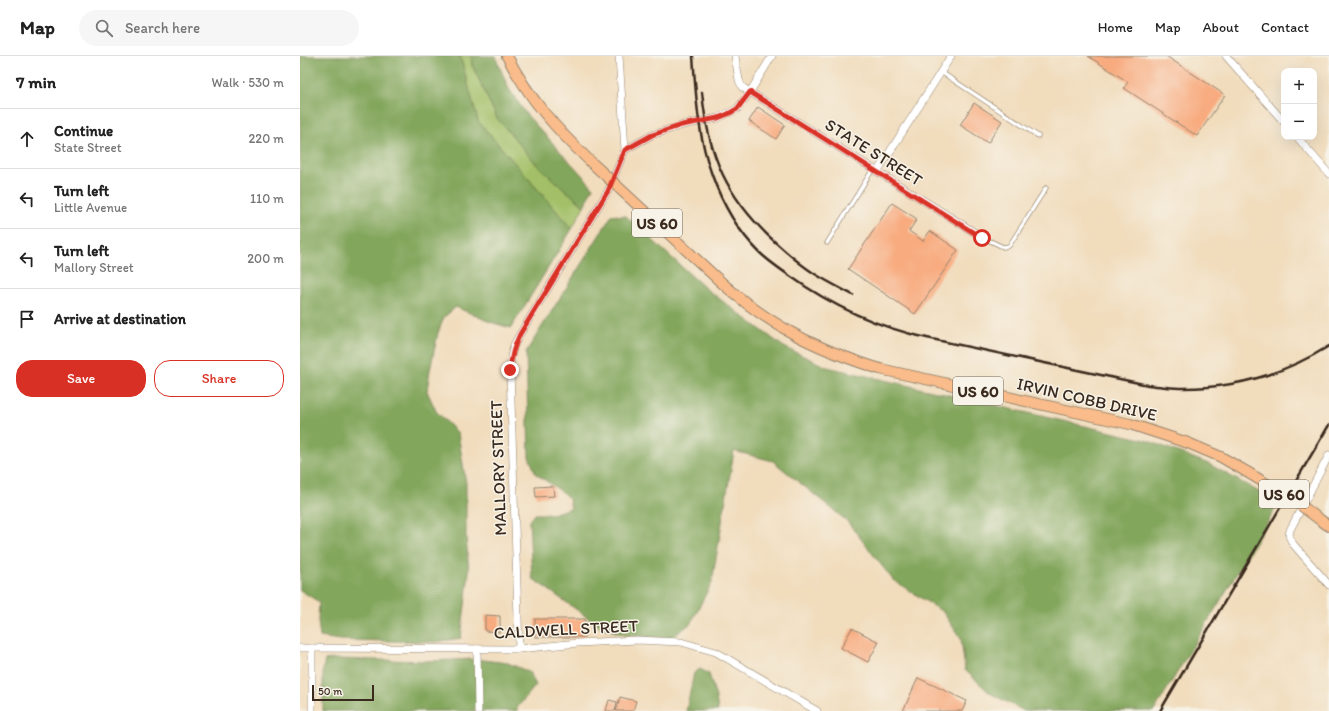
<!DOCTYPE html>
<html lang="en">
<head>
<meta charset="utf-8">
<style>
	:root { --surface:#fff; --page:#f6f6f6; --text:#222; --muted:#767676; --line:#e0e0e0; --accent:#d93025 }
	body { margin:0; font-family:Itim,sans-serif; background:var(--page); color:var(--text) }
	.controls { position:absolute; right:12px; top:12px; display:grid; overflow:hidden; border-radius:8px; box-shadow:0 4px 16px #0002 }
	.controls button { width:36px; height:36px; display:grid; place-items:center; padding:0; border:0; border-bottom:1px solid var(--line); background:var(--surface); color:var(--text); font:20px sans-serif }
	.scale { position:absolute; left:12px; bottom:10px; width:62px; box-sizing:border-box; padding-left:4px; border:2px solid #3b2a1e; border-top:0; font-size:11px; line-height:14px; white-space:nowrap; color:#3b2a1e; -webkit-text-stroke:3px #f7f3e8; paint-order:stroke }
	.stop { position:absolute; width:12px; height:12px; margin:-9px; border:3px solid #d93025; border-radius:50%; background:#fff }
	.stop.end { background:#d93025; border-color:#fff; box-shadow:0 1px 4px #0008 }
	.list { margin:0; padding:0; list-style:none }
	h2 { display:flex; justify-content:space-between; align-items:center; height:52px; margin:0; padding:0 16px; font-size:17px }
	h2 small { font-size:13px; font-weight:400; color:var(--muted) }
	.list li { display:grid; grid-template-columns:26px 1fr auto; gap:12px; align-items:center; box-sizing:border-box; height:60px; padding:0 16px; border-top:1px solid var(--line) }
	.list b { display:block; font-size:15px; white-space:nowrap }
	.list p { margin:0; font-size:13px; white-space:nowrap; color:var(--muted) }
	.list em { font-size:13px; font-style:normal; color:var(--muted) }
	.actions { display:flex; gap:8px; padding:12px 16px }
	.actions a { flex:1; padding:9px 0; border:1px solid var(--accent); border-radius:16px; text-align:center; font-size:14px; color:var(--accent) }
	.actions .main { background:var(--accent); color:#fff }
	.icon { flex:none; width:22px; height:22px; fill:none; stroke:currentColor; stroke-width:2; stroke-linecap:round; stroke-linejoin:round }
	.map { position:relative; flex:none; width:1029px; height:655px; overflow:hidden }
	header { display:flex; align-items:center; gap:24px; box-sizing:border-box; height:56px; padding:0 20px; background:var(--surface); border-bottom:1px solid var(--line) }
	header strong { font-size:19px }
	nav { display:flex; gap:22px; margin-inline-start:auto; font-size:14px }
	.search { width:280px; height:36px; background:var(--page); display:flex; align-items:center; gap:10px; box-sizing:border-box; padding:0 14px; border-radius:22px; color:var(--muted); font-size:15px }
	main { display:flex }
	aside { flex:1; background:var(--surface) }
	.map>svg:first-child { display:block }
</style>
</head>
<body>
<header>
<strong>Map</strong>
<div class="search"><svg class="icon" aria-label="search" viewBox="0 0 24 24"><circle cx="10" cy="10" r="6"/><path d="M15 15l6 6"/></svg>Search here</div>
<nav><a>Home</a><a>Map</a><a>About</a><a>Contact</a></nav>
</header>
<main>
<aside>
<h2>7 min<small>Walk · 530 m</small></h2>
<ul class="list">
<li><svg class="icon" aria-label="ahead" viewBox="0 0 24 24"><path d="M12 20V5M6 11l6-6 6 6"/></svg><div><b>Continue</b><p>State Street</p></div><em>220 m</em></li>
<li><svg class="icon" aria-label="left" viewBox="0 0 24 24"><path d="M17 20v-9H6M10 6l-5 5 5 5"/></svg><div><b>Turn left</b><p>Little Avenue</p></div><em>110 m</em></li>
<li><svg class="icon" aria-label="left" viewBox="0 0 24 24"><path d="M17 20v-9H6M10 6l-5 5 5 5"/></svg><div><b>Turn left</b><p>Mallory Street</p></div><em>200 m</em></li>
<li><svg class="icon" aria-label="arrive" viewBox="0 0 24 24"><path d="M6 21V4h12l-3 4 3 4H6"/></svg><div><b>Arrive at destination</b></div></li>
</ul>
<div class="actions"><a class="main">Save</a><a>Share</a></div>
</aside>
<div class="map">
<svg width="1029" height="655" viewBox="0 0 1029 655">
	<rect width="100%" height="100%" fill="#f7f3e8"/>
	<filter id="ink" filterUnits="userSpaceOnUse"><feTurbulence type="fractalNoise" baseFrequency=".025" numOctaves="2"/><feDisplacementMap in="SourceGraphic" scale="8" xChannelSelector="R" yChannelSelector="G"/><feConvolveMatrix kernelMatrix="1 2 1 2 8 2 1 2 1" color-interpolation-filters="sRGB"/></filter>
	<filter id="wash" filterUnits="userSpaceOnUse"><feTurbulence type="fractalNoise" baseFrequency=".012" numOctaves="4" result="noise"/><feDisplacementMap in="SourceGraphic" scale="16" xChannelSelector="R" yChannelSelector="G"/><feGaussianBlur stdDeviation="0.9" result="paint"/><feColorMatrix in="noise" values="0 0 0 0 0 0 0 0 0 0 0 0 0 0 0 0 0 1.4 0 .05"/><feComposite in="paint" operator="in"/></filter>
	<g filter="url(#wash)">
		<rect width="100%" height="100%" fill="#f1dcbc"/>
		<!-- green -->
		<polygon fill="#a3c067" stroke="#6f7542" points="160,0 171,0 172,9 197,62 239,111 284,150 272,173 178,65"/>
		<!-- forest -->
		<g fill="#82a65c" stroke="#5e683d">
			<polygon points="0,0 160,0 178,65 272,173 211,272 190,266 156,251 144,261 138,277 130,314 127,335 136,355 158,377 166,427 166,480 169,516 161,582 137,586 40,584 20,581 18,565 19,546 0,534"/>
			<polygon points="171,0 195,0 209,33 226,58 293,131 284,150 239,111 197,62 172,9"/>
			<polygon points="312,159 326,160 405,232 484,291 527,311 846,384 909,408 979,447 854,655 724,655 690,637 665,614 661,583 643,556 593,524 547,465 473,405 434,395 412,526 391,567 370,583 325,579 301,571 232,522 229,465 234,458 252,458 271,452 269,443 261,435 236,418 229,401 226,296"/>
			<polygon points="34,603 127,605 174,603 208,607 229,616 236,629 217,652 217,655 23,655 23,613 25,604"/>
			<polygon points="400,613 409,618 416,641 418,655 386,655 394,617"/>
		</g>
		<g id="blocks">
			<!-- building -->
			<g fill="#f8ab7f">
				<polygon points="788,0 866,0 925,39 897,80 824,32 828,26"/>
				<polygon points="674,47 702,65 688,87 660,69"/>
				<polygon points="458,51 485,69 476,83 449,65"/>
				<polygon points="592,147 617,163 609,175 623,185 630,175 658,194 615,258 548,213"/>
				<polygon points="253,430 254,440 236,441 235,431"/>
				<polygon points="185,559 200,560 200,576 185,575"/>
				<rect x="235" y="563" width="50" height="18"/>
				<polygon points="552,572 579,586 568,606 541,592"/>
				<polygon points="618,622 667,645 662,655 603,655"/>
				<polygon points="320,641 336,645 333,655 316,655"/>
				<polygon points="309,644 317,646 315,655 306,655"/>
			</g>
		</g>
	</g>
	<g filter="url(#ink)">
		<use href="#blocks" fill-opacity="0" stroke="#96836d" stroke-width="1"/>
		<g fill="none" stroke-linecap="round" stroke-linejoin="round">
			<defs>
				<g id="service">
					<polyline points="641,16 738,80"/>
					<polyline points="682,181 703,191 709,190 746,132"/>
					<polyline points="527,187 573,113"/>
				</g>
				<g id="minor">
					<polyline points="435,0 439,24 442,31 682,181"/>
					<polyline points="926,0 984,66"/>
					<polyline points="997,81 1029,118"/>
					<polyline points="325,94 352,79 383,69 418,62 437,53 450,36 472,0"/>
					<polyline points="577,116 651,0"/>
					<polyline points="1029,399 990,474 989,480 993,488 1029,529"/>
					<polyline points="0,592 219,593 278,587 337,584 381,586 416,596 517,655"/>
					<polyline points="12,592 12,655"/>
					<polyline points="177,593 178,655"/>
					<polyline points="219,593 210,314 211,301 214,289 220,278 308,135 325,94 319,0"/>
				</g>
				<g id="primary">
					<path d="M207,0C229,43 257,74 292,107"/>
					<path d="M421,226C471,271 517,293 580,313L830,368L888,387L921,401L947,416"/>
					<polyline points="1019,463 1029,470"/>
				</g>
			</defs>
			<!-- service casing -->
			<use href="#service" stroke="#96836d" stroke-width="5"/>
			<!-- minor casing -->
			<use href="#minor" stroke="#96836d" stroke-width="8"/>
			<!-- primary casing -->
			<use href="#primary" stroke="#96836d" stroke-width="12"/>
			<!-- service -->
			<use href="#service" stroke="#fff" stroke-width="3.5"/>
			<!-- minor -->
			<use href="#minor" stroke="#fff" stroke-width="7"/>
			<!-- primary -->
			<use href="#primary" stroke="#f9bc8a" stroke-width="10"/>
			<!-- rail -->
			<g stroke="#3b2a1e" stroke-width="2.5">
				<path d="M393,0C396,40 398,81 412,119C422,147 438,175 459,196C468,205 480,213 490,220C532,250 577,271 627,282L848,329C859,330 869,332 879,332C932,333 984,318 1029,290"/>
				<path d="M402,36C408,100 427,142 475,186C487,197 501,209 515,218C528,226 540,232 553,239"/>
				<polyline points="860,655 1029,369"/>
			</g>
			<defs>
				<g id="primary-bridge">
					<polyline points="292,107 421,226"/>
					<polyline points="947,416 995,445 1019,463"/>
				</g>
			</defs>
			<!-- primary-bridge casing -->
			<use href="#primary-bridge" stroke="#96836d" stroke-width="12" stroke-linecap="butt"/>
			<!-- primary-bridge -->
			<use href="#primary-bridge" stroke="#f9bc8a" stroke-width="10"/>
		</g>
	</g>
	<g fill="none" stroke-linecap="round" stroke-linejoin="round" filter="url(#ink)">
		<!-- route -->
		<path stroke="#d93025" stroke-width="5" d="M210,314C211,300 214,290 220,278L308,135L325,94L352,79L382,69L418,62L428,58L437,53L450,36L682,182"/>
	</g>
	<g text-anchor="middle" stroke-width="3" stroke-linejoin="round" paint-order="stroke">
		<!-- shield labels -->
		<g fill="#f7f3e8" stroke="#73665b" stroke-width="1">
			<rect x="332" y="153" width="50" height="28" rx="3"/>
			<rect x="653" y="321" width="50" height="28" rx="3"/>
			<rect x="959" y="424" width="50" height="28" rx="3"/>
		</g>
		<g font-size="16" font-weight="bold" fill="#3b2a1e">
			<text x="357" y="173">US 60</text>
			<text x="678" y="341">US 60</text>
			<text x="984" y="444">US 60</text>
		</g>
		<!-- street labels -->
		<g font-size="17" fill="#3b2a1e" stroke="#f7f3e8">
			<text transform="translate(574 96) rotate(32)" y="6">STATE STREET</text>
			<text transform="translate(787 343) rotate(13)" y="6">IRVIN COBB DRIVE</text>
			<text transform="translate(198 412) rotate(-92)" y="6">MALLORY STREET</text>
			<text transform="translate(266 573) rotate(-3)" y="6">CALDWELL STREET</text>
		</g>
	</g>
</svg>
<div class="controls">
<button>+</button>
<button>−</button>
</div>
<div class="scale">50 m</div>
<div class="stop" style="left:682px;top:182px"></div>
<div class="stop end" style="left:210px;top:314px"></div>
</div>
</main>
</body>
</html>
